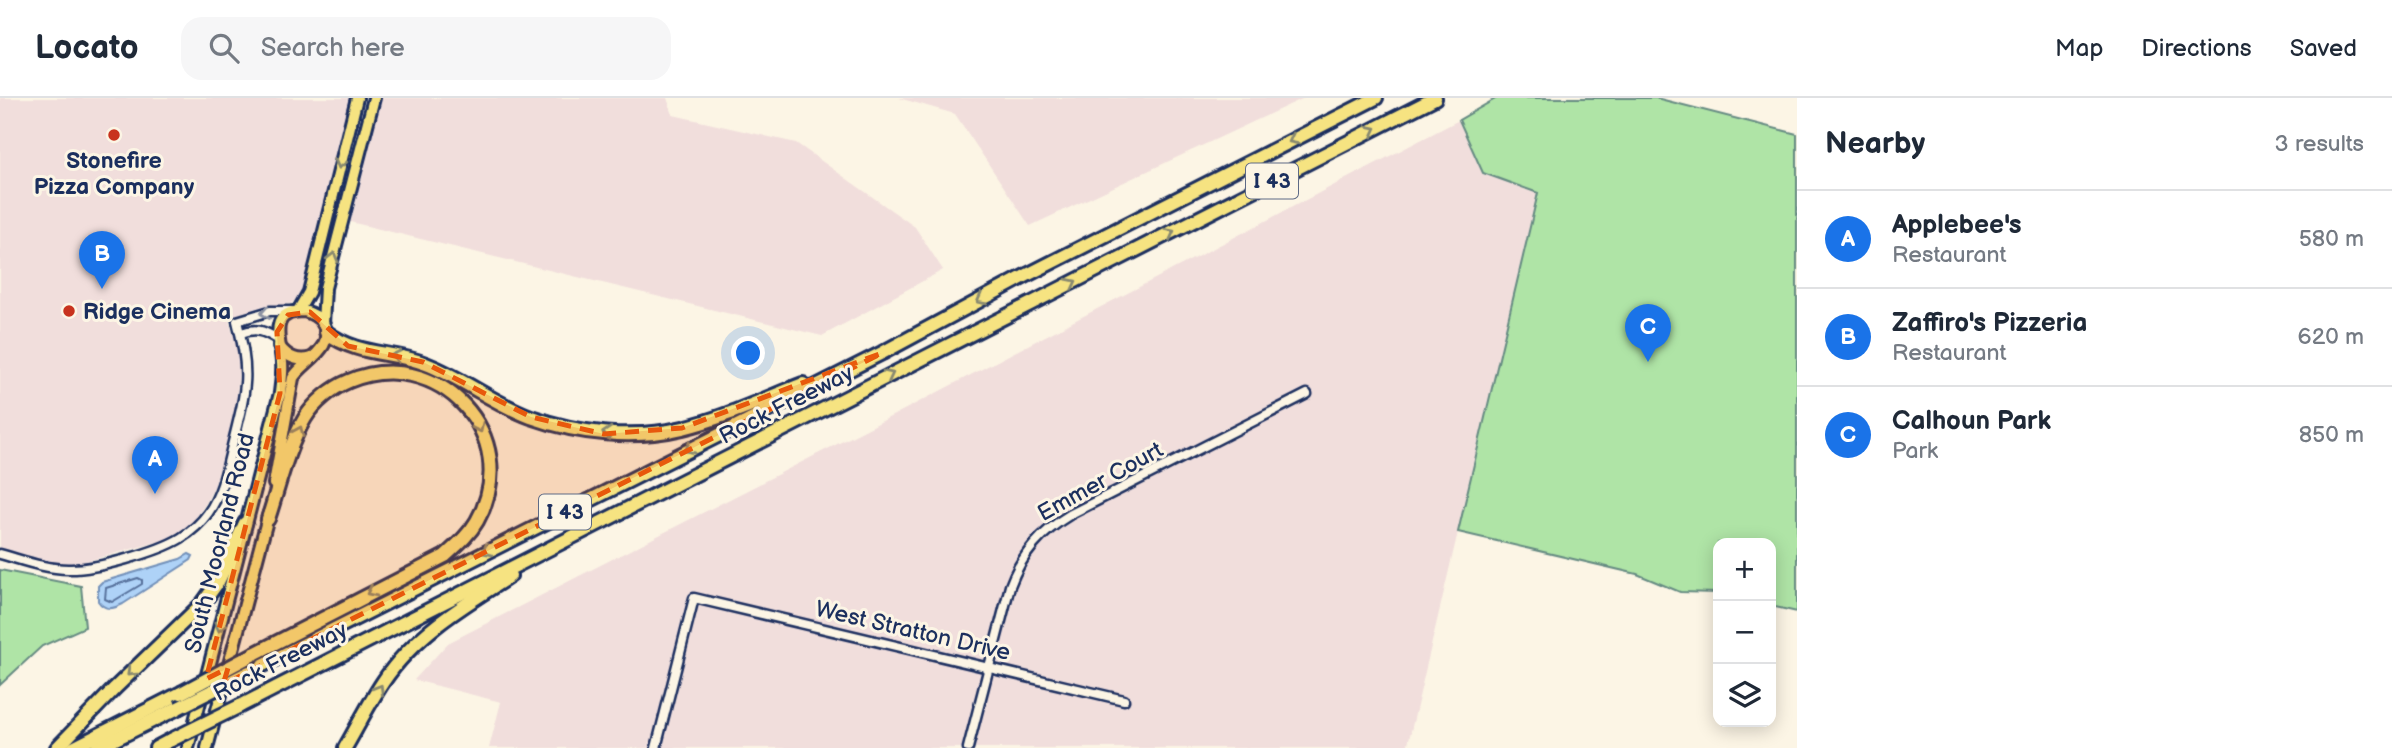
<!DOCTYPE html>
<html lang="en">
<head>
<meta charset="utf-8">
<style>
	:root { --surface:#fff; --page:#f6f6f7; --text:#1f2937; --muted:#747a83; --line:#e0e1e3; --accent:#1a73e8 }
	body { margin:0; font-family:"Balsamiq Sans",sans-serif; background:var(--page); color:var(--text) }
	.controls { position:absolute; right:21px; bottom:21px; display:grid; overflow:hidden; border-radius:14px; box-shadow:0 4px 18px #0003 }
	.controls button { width:63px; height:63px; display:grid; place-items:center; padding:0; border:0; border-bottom:2px solid var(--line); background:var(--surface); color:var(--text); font:35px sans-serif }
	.you { position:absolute; left:749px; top:256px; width:24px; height:24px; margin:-18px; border:5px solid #fff; border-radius:50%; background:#1a73e8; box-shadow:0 0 0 10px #1a73e833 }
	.badge { display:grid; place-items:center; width:46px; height:46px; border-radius:50%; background:var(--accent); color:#fff; font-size:23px; font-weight:700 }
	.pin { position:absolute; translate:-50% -58px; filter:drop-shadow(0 2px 4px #0008) }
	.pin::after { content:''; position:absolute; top:37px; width:24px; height:21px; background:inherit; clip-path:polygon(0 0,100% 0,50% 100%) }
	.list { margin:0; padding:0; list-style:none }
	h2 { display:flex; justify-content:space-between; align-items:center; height:91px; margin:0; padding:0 28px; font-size:30px }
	h2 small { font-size:23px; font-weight:400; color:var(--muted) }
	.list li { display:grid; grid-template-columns:46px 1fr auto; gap:21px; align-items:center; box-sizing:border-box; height:98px; padding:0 28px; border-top:2px solid var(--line) }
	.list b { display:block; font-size:26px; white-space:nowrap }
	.list p { margin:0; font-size:23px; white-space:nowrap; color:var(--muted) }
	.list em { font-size:23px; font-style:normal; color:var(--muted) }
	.icon { flex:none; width:38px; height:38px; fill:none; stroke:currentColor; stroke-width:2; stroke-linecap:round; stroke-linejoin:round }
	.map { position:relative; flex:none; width:1797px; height:650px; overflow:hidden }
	header { display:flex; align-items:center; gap:42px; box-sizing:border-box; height:98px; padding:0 35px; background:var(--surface); border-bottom:2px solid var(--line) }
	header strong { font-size:33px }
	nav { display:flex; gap:38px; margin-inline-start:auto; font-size:24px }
	.search { width:490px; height:63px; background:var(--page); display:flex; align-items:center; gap:18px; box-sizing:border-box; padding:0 24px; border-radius:21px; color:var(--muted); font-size:26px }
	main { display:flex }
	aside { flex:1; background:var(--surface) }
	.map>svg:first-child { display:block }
</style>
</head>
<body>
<header>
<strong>Locato</strong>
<div class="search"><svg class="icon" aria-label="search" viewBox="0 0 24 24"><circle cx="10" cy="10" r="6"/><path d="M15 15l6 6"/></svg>Search here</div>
<nav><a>Map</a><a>Directions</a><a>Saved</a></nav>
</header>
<main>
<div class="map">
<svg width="1797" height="650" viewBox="0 0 1797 650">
	<rect width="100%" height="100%" fill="#fcf5e5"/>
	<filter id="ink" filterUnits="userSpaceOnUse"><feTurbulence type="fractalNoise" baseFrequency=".0143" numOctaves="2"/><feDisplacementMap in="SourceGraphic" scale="14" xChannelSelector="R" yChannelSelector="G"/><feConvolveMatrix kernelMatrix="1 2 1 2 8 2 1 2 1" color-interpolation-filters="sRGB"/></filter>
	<g filter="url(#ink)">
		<!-- built -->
		<g fill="#f1dedc">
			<polygon points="0,0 352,0 302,195 291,206 254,211 229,223 238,251 239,267 237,303 224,356 215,387 206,405 192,425 169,441 76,466 56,465 0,451"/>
			<polygon points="374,0 667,0 673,17 796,45 915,129 943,172 822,238 342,122"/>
			<polygon points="899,0 1304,0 1030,128 955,16"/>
			<polygon points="1459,22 1483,75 1538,95 1407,650 489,650 501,604 414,582 448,545 896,316"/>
		</g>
		<!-- green -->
		<g fill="#afe4a6" stroke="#658a82" stroke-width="2">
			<polygon points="1497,0 1656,0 1797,36 1797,514 1771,508 1771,445 1718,445 1718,495 1680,494 1637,476 1458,434 1538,95 1483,75 1459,22"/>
			<polygon points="0,472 81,488 85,529 42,548 0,587"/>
		</g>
		<!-- water -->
		<path fill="#aed2f7" stroke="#7391ba" stroke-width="2" d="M189,456L193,458L191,462L123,506C113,511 105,513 98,503V488L102,484L180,461Z"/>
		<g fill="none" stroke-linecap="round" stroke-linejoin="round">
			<!-- shore -->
			<polygon stroke="#56709b" stroke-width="2" points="138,480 142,482 142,486 112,504 105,501 106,490"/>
			<defs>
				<g id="minor">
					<path d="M241,235C256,230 263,232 277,241"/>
					<path d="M0,456C22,462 45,471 68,471C95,472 158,454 181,440C192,433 201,425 208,415C223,394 227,368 233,344C246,292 251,276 237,223L270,213H291"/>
					<polyline points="656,650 694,500 1124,602"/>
					<path d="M968,650L1010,488C1022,456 1041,434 1071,416L1307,296"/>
				</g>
				<g id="major">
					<polyline points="298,213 309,194 357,0"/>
					<polyline points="323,226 325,190 374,0"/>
					<path d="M279,248C288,260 298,264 312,260"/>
					<path d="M188,650L280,295C281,285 283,275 282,265C281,243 266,213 304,213C312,215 318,218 323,225C337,250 303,263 293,280L274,386"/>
					<polyline points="207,650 269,415"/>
				</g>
				<g id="highway">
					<path d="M326,234C359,259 391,252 426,266C463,280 494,306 531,319C579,336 633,342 683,330C724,320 764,301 803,286"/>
					<path d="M254,556L445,458C457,447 469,437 477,423C525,338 437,246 349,283C332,290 315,304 305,320C287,350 279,388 268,421"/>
					<polyline points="249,574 882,255 1029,176 1376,0"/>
					<polyline points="240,608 1435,0"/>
					<polyline points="57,650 115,590 203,505 218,484 245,425"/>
					<polyline points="73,650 181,595"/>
					<polyline points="97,650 178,610"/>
					<polyline points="156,650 171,642"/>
					<path d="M345,650C358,628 369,605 383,584C414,537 464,507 510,478"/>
				</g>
			</defs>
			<!-- minor casing -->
			<use href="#minor" stroke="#1b2f5e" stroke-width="13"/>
			<!-- major casing -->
			<use href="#major" stroke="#1b2f5e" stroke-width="16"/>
			<!-- highway casing -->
			<use href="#highway" stroke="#1b2f5e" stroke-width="18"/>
			<!-- minor -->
			<use href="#minor" stroke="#fcf5e5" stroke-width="8"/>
			<!-- major -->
			<use href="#major" stroke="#f6e381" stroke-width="10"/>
			<!-- highway -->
			<use href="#highway" stroke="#f6e381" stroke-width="12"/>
			<defs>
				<g id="highway-bridge">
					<polyline points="181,595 254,556"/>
					<polyline points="178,610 249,574"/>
					<polyline points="171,642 240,608"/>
				</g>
			</defs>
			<!-- highway-bridge casing -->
			<use href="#highway-bridge" stroke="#1b2f5e" stroke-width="18" stroke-linecap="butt"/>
			<!-- highway-bridge -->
			<use href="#highway-bridge" stroke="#f6e381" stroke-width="12"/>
		</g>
		<!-- one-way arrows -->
		<defs><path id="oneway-chevron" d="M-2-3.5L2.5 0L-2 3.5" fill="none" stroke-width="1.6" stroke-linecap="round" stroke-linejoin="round" transform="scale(1.75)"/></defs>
		<g stroke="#888970">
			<use href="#oneway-chevron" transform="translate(1372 32) rotate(-27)"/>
			<use href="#oneway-chevron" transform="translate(1293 42) rotate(153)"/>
			<use href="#oneway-chevron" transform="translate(340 66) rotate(104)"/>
			<use href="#oneway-chevron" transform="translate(1170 135) rotate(-27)"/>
			<use href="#oneway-chevron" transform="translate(333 159) rotate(-75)"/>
			<use href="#oneway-chevron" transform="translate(1072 185) rotate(-27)"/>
			<use href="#oneway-chevron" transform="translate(981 202) rotate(152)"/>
			<use href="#oneway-chevron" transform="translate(396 258) rotate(-168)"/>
			<use href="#oneway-chevron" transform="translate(889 277) rotate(-27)"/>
			<use href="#oneway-chevron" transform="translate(479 330) rotate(64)"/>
			<use href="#oneway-chevron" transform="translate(299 333) rotate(-66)"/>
			<use href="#oneway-chevron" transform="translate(607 335) rotate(-176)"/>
			<use href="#oneway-chevron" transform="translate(689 351) rotate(153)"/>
			<use href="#oneway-chevron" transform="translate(486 453) rotate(153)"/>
			<use href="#oneway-chevron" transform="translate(371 494) rotate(154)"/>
			<use href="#oneway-chevron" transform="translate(220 529) rotate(104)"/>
			<use href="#oneway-chevron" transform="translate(131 574) rotate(137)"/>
			<use href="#oneway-chevron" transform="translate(379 591) rotate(-59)"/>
		</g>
		<use stroke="#8c92a2" href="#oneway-chevron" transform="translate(265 215) rotate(170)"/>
	</g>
	<!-- marked area -->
	<path fill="#e8590c" fill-opacity="0.2" stroke="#e8590c" stroke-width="5" stroke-dasharray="14 9" stroke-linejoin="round" d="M310,214L348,248L423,264L531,319L604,336L682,330L882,255L312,541L223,587L228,570L206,581L280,295L277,234L288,217Z"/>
	<!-- markers -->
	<g fill="#c8321e" stroke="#fcf5e5" stroke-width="2.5">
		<circle cx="114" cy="37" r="7"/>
		<circle cx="69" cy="213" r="7"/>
	</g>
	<g text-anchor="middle" stroke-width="6" stroke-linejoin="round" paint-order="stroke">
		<!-- shield labels -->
		<g fill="#fcf5e5" stroke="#5e6a86" stroke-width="2">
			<rect x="1246" y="65.5" width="52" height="35" rx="5"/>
			<rect x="539" y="396.5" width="52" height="35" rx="5"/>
		</g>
		<g font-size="21" font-weight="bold" fill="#1b2f5e">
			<text x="1272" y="90">I 43</text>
			<text x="565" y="421">I 43</text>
		</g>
		<!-- poi labels -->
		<g font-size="23" font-weight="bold" fill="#1b2f5e" stroke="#fcf5e5">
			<text x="114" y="70">Stonefire<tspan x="114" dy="26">Pizza Company</tspan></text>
			<text x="83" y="221" text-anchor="start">Ridge Cinema</text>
		</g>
		<!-- street labels -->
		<g font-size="23" fill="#1b2f5e" stroke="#fcf5e5">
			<text transform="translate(786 306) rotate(-27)" y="8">Rock Freeway</text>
			<text transform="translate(1100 383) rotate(-29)" y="8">Emmer Court</text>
			<text transform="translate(219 445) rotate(-76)" y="8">South Moorland Road</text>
			<text transform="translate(913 532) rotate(13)" y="8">West Stratton Drive</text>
			<text transform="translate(280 563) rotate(-27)" y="8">Rock Freeway</text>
		</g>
	</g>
</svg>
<div class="controls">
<button>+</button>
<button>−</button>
<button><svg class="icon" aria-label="layers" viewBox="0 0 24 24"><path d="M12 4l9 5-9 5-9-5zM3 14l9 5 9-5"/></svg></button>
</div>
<div class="you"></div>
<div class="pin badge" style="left:155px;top:396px">A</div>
<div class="pin badge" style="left:102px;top:191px">B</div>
<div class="pin badge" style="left:1648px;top:264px">C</div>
</div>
<aside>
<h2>Nearby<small>3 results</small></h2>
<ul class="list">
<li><span class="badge">A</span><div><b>Applebee's</b><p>Restaurant</p></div><em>580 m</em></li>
<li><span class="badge">B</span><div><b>Zaffiro's Pizzeria</b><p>Restaurant</p></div><em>620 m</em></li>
<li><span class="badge">C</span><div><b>Calhoun Park</b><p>Park</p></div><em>850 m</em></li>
</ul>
</aside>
</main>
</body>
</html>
